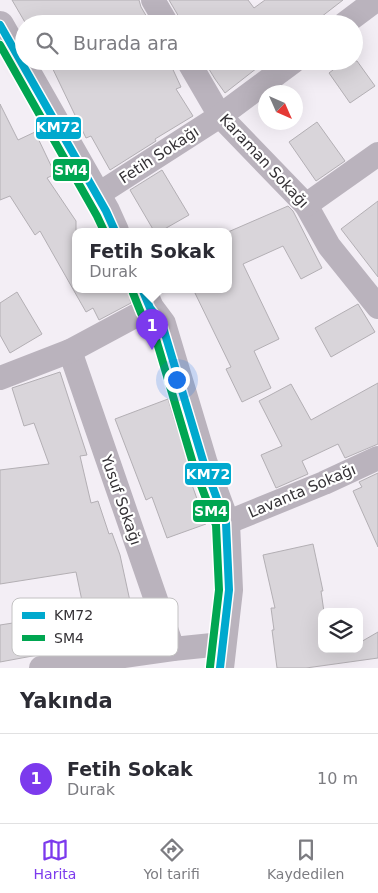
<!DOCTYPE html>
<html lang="tr">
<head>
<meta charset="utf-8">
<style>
	:root { --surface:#fff; --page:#f2f2f3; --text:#2b2b33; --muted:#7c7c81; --line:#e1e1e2; --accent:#7c3aed }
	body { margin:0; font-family:"DejaVu Sans",sans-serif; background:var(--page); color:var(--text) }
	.controls { position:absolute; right:15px; bottom:15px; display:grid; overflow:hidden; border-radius:10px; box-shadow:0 5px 20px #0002 }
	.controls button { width:45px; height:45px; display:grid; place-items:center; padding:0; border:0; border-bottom:1px solid var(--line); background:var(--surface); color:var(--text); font:25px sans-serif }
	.compass { position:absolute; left:258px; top:85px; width:45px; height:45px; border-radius:50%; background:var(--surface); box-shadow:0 5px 20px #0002; rotate:135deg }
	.you { position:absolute; left:176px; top:379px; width:18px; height:18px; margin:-12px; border:4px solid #fff; border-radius:50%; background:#1a73e8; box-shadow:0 0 0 8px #1a73e833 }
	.badge { display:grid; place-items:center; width:32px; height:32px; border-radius:50%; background:var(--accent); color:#fff; font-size:16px; font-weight:700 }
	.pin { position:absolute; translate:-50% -41px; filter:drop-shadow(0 1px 2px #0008) }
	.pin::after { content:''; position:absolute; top:26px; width:18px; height:15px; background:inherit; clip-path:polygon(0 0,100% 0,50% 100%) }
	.popup { position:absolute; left:72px; top:228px; width:160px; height:65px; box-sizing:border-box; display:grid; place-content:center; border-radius:10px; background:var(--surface); filter:drop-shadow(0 1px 4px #0005); font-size:16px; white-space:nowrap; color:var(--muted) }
	.popup b { font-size:19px; color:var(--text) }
	.popup::after { content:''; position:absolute; left:50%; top:100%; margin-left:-10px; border:10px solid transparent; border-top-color:var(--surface) }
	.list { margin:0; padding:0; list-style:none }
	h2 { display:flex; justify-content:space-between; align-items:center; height:65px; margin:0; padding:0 20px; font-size:21px }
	h2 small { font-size:16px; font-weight:400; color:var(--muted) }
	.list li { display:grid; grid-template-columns:32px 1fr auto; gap:15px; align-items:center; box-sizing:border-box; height:90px; padding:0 20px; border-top:1px solid var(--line) }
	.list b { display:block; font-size:19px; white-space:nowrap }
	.list p { margin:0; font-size:16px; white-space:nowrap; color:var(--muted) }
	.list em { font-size:16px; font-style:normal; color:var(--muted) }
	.icon { flex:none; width:28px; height:28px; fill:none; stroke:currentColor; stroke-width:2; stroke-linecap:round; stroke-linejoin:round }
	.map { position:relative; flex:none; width:378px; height:668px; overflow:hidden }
	.search { position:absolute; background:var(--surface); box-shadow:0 5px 20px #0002; left:15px; right:15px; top:15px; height:55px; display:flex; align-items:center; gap:12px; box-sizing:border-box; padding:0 18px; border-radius:28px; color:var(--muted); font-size:19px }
	.sheet { height:155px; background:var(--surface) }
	nav { display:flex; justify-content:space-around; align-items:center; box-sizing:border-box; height:70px; border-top:1px solid var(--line); background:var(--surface); font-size:14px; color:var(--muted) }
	nav a { display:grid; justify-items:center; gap:2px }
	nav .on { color:var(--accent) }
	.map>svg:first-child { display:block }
</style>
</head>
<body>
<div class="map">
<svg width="378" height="668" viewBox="0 0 378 668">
	<rect width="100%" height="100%" fill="#f3eef5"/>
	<!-- building -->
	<g fill="#d9d5da" stroke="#b3afb4">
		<polygon points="12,0 139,0 141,7 151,24 26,24"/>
		<polygon points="169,0 248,0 254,8 265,0 343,0 312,24 181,24 179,17"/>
		<polygon points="49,61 169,61 181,87 176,89 193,116 155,139 156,141 110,170 91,136 86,138"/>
		<polygon points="204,61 266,61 225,93 215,79"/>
		<polygon points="326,61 357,61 375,86 350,103 329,73 333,70"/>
		<polygon points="0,104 18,140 35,132 55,174 47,178 76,221 76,289 127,289 131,303 99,320 93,308 86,312 40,231 35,235 10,196 0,200"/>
		<polygon points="317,122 345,161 316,181 289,142"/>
		<polygon points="162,170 189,215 161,231 154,231 130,190"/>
		<polygon points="378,201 378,277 341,229"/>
		<polygon points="288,206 293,211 322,268 301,279 283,246 243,264 279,339 254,351 271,388 242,402 226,369 231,367 193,289 228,289 228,232"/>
		<polygon points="17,292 42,334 10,353 0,335 0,303"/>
		<polygon points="358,304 375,332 331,357 315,328"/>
		<polygon points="60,372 87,455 80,456 91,503 98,501 109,534 112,533 120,555 133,615 87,625 76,572 0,584 0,470 49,464 34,423 24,426 12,388"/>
		<polygon points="378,383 378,444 345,458 338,444 302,461 308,474 276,488 261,455 282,446 259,401 291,384 311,420"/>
		<polygon points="168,399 194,481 191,482 206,524 167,538 152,497 146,500 115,419"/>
		<polygon points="378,473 378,547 353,491 362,487 359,482"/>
		<polygon points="313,544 323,591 321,591 324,612 322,612 322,649 359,649 359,643 378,632 378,658 306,668 277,668 272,630 274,630 271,608 275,608 263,555"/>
		<polygon points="32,620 38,655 0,662 0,625"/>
	</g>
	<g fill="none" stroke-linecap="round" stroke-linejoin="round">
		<!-- minor -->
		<g stroke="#bab3bd" stroke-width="24">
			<polyline points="153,0 167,24"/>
			<polyline points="344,24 376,0"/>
			<polyline points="188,61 220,116 306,205 329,246 378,307"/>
			<polyline points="97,195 220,116 294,61"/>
			<polyline points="306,205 378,154"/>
			<polyline points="70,351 173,649"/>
			<polyline points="0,378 70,351 150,308"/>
			<polyline points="226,523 324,483 378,458"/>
			<polyline points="41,668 173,649 222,644"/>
		</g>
		<!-- tertiary -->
		<g stroke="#bab3bd" stroke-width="28">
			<polyline points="0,25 106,211 115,231"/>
			<polyline points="142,289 150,308 162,324 204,464 226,523 229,590 220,668"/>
		</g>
		<defs>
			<g id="bus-1">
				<polyline points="0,25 106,211 115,231"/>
				<polyline points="142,289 150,308 162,324 204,464 226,523 229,590 220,668"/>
			</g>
			<g id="bus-2">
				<polyline points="0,45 97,216 104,231"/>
				<polyline points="133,293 141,313 153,329 194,467 216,525 219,590 210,667"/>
			</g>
		</defs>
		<!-- bus-1 casing -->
		<use href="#bus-1" stroke="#fff" stroke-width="11"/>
		<!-- bus-2 casing -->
		<use href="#bus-2" stroke="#fff" stroke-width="11"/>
		<!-- bus-1 -->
		<use href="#bus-1" stroke="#00a9ce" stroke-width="8"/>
		<!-- bus-2 -->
		<use href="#bus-2" stroke="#00a651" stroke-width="8"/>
	</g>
	<g text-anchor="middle" stroke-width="4.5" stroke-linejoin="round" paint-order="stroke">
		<!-- street labels -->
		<g font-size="15" fill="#343135" stroke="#fff">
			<text transform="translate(159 155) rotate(-33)" y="5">Fetih Sokağı</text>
			<text transform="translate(264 161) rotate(47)" y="5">Karaman Sokağı</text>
			<text transform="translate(302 491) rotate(-23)" y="5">Lavanta Sokağı</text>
			<text transform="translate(121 500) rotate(71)" y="5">Yusuf Sokağı</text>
		</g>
	</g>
	<!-- legend -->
	<rect x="12" y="598" width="166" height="58" rx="8" fill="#fff" stroke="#c2c1c2" stroke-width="1"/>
	<rect x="22" y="612" width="23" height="7" fill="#00a9ce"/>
	<rect x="22" y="635" width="23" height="6" fill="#00a651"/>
	<g font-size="14" fill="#343135">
		<text x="54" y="620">KM72</text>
		<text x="54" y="643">SM4</text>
	</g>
	<g stroke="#fff" stroke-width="2">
		<rect x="35" y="116" width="47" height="24" rx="5" fill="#00a9ce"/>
		<rect x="52" y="158" width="38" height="24" rx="5" fill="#00a651"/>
		<rect x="184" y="462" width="48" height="24" rx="5" fill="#00a9ce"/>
		<rect x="192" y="499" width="38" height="24" rx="5" fill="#00a651"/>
	</g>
	<g font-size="14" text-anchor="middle" font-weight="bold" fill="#fff">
		<text x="58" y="132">KM72</text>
		<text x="71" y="175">SM4</text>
		<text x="208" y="479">KM72</text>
		<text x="211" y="516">SM4</text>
	</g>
</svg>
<div class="controls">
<button><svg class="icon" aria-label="layers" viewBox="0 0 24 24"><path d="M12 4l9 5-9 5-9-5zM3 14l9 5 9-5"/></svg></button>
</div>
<svg class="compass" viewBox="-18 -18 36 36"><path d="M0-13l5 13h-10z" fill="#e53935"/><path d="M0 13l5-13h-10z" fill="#7c7c81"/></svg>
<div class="you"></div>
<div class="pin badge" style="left:152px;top:350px">1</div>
<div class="popup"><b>Fetih Sokak</b>Durak</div>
<div class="search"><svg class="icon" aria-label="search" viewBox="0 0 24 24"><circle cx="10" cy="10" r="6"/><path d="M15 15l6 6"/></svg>Burada ara</div>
</div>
<section class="sheet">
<h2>Yakında<small></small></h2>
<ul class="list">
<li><span class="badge">1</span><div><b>Fetih Sokak</b><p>Durak</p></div><em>10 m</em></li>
</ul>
</section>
<nav>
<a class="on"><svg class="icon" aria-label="map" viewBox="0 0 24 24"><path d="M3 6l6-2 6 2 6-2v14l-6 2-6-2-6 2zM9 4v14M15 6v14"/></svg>Harita</a>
<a><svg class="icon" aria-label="directions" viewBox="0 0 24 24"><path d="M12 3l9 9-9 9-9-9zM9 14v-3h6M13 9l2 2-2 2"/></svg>Yol tarifi</a>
<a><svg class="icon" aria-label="saved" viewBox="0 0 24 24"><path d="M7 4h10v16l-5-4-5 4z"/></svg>Kaydedilen</a>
</nav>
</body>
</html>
